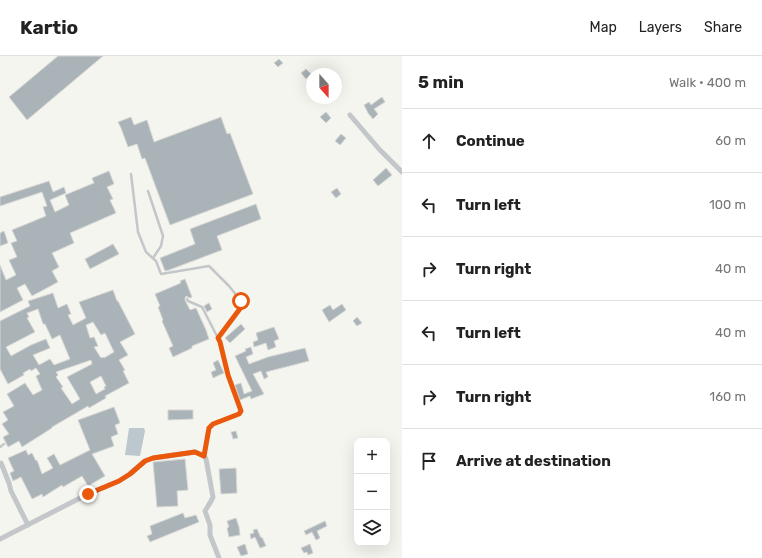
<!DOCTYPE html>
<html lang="en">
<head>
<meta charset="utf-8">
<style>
	:root { --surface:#fff; --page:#f2f2f2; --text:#222; --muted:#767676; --line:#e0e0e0 }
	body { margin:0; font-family:Rubik,sans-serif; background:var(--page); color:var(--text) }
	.controls { position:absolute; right:12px; bottom:12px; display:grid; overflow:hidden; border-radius:8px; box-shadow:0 4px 16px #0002 }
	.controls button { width:36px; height:36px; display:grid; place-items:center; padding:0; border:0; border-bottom:1px solid var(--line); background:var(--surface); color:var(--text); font:20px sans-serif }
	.compass { position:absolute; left:306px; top:12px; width:36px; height:36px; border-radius:50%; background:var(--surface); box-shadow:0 4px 16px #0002; rotate:159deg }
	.stop { position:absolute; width:12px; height:12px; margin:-9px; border:3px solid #ea580c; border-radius:50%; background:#fff }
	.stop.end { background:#ea580c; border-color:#fff; box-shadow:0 1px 4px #0008 }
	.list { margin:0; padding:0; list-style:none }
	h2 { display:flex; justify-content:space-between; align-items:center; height:52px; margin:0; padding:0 16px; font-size:17px }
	h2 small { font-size:13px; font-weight:400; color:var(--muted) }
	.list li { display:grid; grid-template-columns:26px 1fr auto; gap:12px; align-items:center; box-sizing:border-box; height:64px; padding:0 16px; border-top:1px solid var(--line) }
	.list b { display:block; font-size:15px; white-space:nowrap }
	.list em { font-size:13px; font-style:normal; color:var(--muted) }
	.icon { flex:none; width:22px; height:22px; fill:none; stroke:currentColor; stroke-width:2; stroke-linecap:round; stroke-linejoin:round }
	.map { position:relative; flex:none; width:402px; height:502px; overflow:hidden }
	header { display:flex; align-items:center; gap:24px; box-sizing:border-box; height:56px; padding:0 20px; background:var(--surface); border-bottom:1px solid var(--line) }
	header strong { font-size:19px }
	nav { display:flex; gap:22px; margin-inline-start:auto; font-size:14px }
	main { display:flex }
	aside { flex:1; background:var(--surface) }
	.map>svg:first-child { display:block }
</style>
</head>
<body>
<header>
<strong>Kartio</strong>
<nav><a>Map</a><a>Layers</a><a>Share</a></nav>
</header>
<main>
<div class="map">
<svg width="402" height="502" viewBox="0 0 402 502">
	<rect width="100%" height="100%" fill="#f5f5f0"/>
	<!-- water -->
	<polygon fill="#bcc8cd" points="129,372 144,372 145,375 140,400 125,399"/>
	<!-- building -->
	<g fill="#aab3b8" stroke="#d6d6d3" fill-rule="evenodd">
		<polygon points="58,0 103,0 27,64 9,41"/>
		<polygon points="279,3 283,7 278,11 274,7"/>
		<polygon points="306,13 311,18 306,23 301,17"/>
		<polygon points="382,41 385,46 374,53 378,58 373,63 368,57 364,49 369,46 371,49"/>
		<polygon points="326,56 331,62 326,67 320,61"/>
		<polygon points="131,61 134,69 147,64 154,86 221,61 227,78 230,77 253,138 170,169 145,102 142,103 137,88 128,91 121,72 118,66"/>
		<polygon points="341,78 346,82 340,89 335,85"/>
		<polygon points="386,112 392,119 378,130 373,124"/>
		<polygon points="109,115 114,128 107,131 113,143 110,144 116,157 70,177 74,187 52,197 59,211 52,215 58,226 32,240 25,228 17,232 23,244 0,256 0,209 6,224 16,219 9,204 17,201 11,187 17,185 12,174 46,160 43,151 47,150 42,136 0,150 0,141 49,125 53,136 64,131 66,137 50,144 55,156 69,149 65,139 94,127 92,122"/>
		<polygon points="337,132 341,138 336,142 331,136"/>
		<polygon points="256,148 261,163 217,180 222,194 169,214 165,215 160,202 195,188 190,173"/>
		<polygon points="4,175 8,187 0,190 0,177"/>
		<polygon points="113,188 119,198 90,213 85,203"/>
		<polygon points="185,223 192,241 190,242 186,240 185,242 185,244 190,254 196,252 206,274 209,283 192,290 192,292 173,301 169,292 173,290 162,265 163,264 158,251 160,250 155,238 181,227 180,225"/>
		<path d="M113,234L117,245H118L121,251L135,278L120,286L128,299L119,304L125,314L123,315L129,327L105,340L106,342L89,352L88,350L52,371V372L22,391L19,385L8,391L3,381L9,378L2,368L8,364L3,356L14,350L7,338L25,327L33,339L42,334L36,320L40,318L36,312L31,315L30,313L23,317L24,319L8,328L0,313V265L30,250L28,245L53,237L58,252L67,248L71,258L68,259L73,269L86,262L79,246ZM38,253L43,268H45L52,283L60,279L70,303L54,309L50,303L39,309L33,299L50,292L46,283L31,289L11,300L6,291L35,276L27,262L29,261L27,257ZM93,266L101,279L105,277L114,296L104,302L103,301L101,302L94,291L98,290L94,281L90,282L86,269ZM91,304L92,308L67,321L80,343L72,348L61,332L63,331L56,321L58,319L56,316ZM101,320L106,330L104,331L105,333L96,338L90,326Z"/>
		<polygon points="209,247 212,253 207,256 204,250"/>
		<polygon points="342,248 346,254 329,266 322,254 330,249 333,254"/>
		<polygon points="357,261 362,267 357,270 353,265"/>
		<polygon points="241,268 245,273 230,287 225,282"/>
		<polygon points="274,271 279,283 274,285 276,291 268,294 266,287 254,291 253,286 258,284 256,277"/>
		<polygon points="251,291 253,298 246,301 249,308 268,301 305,292 309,305 266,316 268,321 264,323 261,315 253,318 264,338 251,343 250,340 240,344 235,329 241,327 244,338 252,335 235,300 246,295 245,293"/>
		<polygon points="218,304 224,317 213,322 211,316 216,314 213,307"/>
		<polygon points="114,351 120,367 115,369 118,378 111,381 114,390 92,398 105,420 88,430 82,420 63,431 62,429 43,441 42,438 32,443 21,421 13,425 10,417 14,415 8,402 26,394 28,399 32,397 36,405 37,404 42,418 53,412 47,402 54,398 60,409 90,394 78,364"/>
		<polygon points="168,354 193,354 193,363 168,364"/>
		<polygon points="236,375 238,382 233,383 231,376"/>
		<polygon points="185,403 188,434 177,435 178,450 157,451 153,406"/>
		<polygon points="236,412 237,437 221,438 219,413"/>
		<polygon points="183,457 185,462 196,459 199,466 150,486 147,480 152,478 150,470"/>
		<polygon points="236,462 239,471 240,479 229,481 227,472 229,471 227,465"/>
		<polygon points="325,465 327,470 317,475 320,482 316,484 312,476 306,479 304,475"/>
		<polygon points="257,473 261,482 262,481 266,490 260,492 255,481 251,483 250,478 254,477 253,474"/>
		<polygon points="245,488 248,498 241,500 237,491"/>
		<polygon points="310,488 313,497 308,499 307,496 304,497 301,492"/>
	</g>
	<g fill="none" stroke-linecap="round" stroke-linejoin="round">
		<!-- service -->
		<g stroke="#c3c7ca" stroke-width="2.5">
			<polyline points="131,118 138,176 146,196 156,205 161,218 209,210 229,230 241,245 242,250 218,282"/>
			<polyline points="148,135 163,180 161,190 153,202"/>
			<polyline points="187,243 188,245 202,251 220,286 228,319 241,355 239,358 213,368 209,372 205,400"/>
			<polyline points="0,391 4,388"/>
		</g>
		<!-- minor -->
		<g stroke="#c3c7ca" stroke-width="5">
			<polyline points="350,59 379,93 402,116"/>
			<polyline points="1,407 9,427 11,435 28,469"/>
			<path d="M0,483L88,438L119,425L130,418L145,405L153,402L195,396L204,400L206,403L213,441C211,446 208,450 205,455L210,469V479L219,502"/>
		</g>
	</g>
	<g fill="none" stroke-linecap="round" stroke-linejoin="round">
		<!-- route -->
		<polyline stroke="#ea580c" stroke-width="5" points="88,438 119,425 130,418 145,405 153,402 195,396 204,400 209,372 213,368 239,358 241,355 228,319 220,286 218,282 242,250 241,245"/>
	</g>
</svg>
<div class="controls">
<button>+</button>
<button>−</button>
<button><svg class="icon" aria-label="layers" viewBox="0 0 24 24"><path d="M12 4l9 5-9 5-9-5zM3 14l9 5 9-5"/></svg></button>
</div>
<svg class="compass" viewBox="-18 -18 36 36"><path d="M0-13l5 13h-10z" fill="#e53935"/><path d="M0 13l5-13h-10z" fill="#767676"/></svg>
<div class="stop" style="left:241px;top:245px"></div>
<div class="stop end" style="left:88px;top:438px"></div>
</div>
<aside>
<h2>5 min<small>Walk · 400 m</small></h2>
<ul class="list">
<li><svg class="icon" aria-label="ahead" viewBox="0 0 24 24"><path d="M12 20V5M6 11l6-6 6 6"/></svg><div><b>Continue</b></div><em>60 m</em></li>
<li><svg class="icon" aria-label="left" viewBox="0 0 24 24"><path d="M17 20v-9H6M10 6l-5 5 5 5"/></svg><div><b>Turn left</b></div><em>100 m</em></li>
<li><svg class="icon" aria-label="right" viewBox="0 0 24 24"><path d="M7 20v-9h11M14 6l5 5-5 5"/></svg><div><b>Turn right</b></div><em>40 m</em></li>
<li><svg class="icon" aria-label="left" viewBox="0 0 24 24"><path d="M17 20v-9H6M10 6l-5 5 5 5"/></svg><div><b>Turn left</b></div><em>40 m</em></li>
<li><svg class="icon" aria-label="right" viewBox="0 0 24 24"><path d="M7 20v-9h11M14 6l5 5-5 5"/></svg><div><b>Turn right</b></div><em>160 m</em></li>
<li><svg class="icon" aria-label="arrive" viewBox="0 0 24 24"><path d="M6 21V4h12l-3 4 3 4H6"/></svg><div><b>Arrive at destination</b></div></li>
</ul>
</aside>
</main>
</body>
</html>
